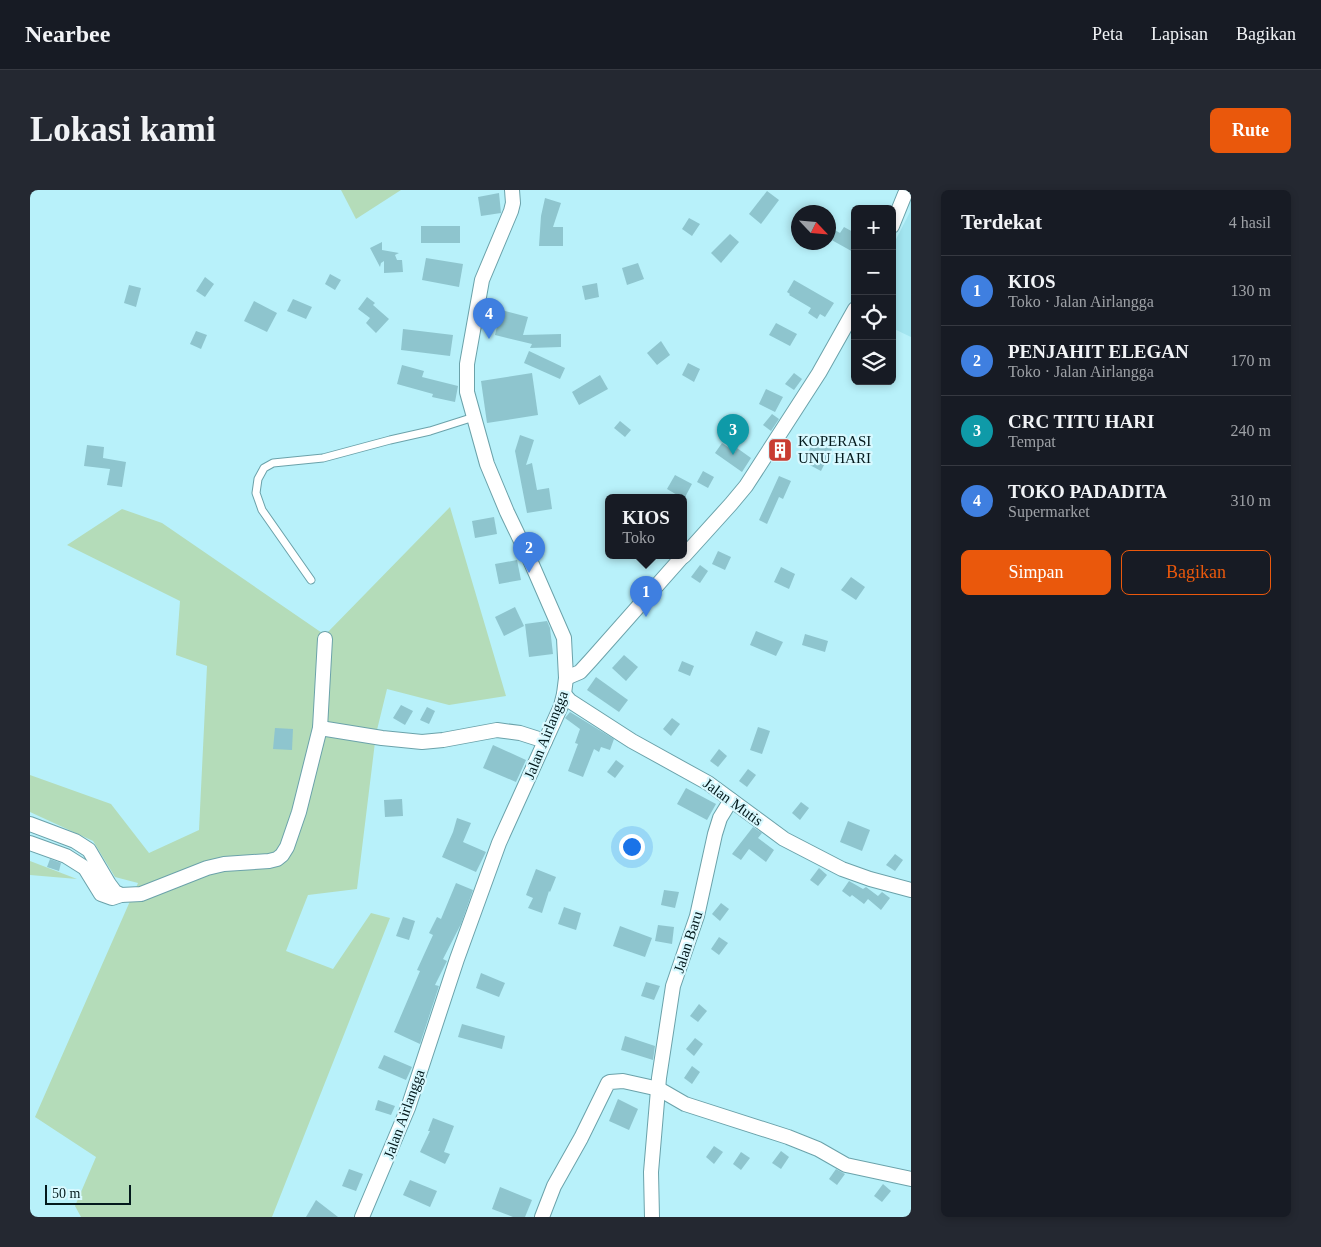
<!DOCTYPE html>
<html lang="id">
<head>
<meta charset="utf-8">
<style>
	:root { --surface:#171b24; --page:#242831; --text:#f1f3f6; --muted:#9ea1a6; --line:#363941; --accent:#ea580c }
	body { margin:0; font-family:"Times New Roman",serif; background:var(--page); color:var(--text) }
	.controls { position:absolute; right:15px; top:15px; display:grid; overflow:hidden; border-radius:8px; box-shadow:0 2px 8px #0003 }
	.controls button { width:45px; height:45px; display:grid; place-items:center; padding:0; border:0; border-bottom:1px solid var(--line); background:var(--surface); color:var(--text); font:25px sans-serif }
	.compass { position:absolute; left:761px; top:15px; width:45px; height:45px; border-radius:50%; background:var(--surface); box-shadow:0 2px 8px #0003; rotate:116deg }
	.scale { position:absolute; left:15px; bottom:12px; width:86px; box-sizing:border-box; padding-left:5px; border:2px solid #03191c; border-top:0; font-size:14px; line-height:18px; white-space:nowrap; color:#03191c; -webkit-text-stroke:4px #d8f9ff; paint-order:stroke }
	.you { position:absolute; left:601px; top:656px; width:18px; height:18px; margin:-12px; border:4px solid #fff; border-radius:50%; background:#1a73e8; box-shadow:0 0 0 8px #1a73e833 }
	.badge { display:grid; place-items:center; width:32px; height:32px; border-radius:50%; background:var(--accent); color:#fff; font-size:16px; font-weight:700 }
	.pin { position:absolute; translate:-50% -41px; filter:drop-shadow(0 1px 2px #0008) }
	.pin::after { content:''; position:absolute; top:26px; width:18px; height:15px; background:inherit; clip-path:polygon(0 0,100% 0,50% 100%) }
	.popup { position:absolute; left:575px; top:304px; width:82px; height:65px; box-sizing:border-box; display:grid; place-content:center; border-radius:8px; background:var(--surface); filter:drop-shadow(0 1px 4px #0005); font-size:16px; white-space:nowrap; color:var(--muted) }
	.popup b { font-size:19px; color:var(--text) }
	.popup::after { content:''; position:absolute; left:50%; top:100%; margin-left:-10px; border:10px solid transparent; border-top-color:var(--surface) }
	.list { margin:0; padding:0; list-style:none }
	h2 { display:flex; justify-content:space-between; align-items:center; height:65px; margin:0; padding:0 20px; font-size:21px }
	h2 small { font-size:16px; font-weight:400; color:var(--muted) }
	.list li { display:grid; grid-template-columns:32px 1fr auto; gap:15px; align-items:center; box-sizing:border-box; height:70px; padding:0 20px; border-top:1px solid var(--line) }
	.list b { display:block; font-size:19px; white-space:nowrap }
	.list p { margin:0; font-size:16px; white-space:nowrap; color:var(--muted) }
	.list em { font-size:16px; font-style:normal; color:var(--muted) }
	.actions { display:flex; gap:10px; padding:15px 20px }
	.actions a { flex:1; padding:11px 0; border:1px solid var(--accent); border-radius:8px; text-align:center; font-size:18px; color:var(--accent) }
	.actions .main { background:var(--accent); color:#fff }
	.icon { flex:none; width:28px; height:28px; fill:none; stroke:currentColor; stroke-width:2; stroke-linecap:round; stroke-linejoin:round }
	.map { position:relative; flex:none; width:881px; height:1027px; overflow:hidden; border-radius:8px }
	header { display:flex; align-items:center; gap:30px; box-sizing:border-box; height:70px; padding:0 25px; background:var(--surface); border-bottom:1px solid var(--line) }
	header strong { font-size:24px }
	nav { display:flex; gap:28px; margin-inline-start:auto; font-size:18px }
	.intro { display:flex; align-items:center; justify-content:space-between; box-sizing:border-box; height:120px; padding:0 30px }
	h1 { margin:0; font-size:35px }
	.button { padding:12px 22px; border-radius:8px; background:var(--accent); color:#fff; font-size:18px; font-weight:700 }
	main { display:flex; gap:30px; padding:0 30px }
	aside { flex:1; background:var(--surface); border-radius:8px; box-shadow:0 2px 8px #0003 }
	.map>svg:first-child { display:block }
</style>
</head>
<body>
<header>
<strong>Nearbee</strong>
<nav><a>Peta</a><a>Lapisan</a><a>Bagikan</a></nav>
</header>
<div class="intro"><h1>Lokasi kami</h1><a class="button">Rute</a></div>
<main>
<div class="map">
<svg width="881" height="1027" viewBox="0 0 881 1027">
	<rect width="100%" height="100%" fill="#b8f1fa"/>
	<!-- built -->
	<polygon fill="#a2e5f0" points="879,0 881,0 881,147 862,138 862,57 880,22"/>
	<!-- green -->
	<g fill="#b4dcb9">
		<polygon points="311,0 371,0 326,29"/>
		<polygon points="420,317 476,506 419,515 357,499 346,544 327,699 278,705 256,761 303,779 341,723 360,728 242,1027 51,1027 45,1016 66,967 5,927 108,693 85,687 63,651 0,622 0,585 81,614 119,663 169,640 177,476 146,465 150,411 37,355 92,319 132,333 295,445"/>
		<polygon points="0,671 47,689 0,685"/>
	</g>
	<!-- building -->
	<g fill="#8ec5ce">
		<polygon points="737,1 749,10 731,34 719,24"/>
		<polygon points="469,3 471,23 451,26 448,7"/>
		<polygon points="515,8 531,13 523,37 533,37 533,56 509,56 511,26"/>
		<polygon points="659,28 670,34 662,46 652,39"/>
		<rect x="391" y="36" width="39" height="17"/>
		<polygon points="814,37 825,43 825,63 798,48 803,39 810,43"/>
		<polygon points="700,44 709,52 691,73 681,63"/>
		<polygon points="352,52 352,60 369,63 365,65 367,70 372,70 373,82 354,83 354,71 351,73 350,77 340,58"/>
		<polygon points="396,68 433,74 429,97 392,90"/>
		<polygon points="608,73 614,89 597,95 592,78"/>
		<polygon points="300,84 311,90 305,100 295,94"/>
		<polygon points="175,87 184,94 175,107 166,101"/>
		<polygon points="764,90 804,113 795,127 790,124 787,129 778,123 781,118 759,105 760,104 757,102"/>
		<polygon points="567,93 569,107 555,110 552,96"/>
		<polygon points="99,95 111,98 106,117 94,113"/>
		<polygon points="337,107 345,113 343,115 359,129 346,143 336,133 340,128 328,119"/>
		<polygon points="263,109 282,117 276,129 257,121"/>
		<polygon points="224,111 247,123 237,142 214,131"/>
		<polygon points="471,120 498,127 493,145 531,144 531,157 500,158 502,154 465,145"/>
		<polygon points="746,133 767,144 760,156 739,145"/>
		<polygon points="373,139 423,145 420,166 371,160"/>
		<polygon points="166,141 177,145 171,159 160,154"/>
		<polygon points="631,151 640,165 627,175 617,163"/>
		<polygon points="499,161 535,178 530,189 494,173"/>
		<polygon points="658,173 670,179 664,192 652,185"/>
		<polygon points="372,175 394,181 392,187 428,196 425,212 402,207 403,204 367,194"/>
		<polygon points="502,183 508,225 457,233 451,191"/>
		<polygon points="764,183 772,189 764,200 755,194"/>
		<polygon points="570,185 578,199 549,215 542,202"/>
		<polygon points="736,199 753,207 745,222 729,214"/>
		<polygon points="742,224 749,229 741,241 733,235"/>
		<polygon points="590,231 601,240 595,247 584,238"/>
		<polygon points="490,245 504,250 496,275 502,273 507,300 519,298 522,319 497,323 485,261"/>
		<polygon points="788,252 802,259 791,281 776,273 780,267 776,266 781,256 785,258"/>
		<polygon points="692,253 705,262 707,258 721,268 712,282 685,263"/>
		<polygon points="57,255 74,257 73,268 96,272 92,297 77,295 80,279 54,276"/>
		<polygon points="673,281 684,287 678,298 667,292"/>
		<polygon points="645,285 662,294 654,309 637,299"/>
		<polygon points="749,286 761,291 753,309 749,307 737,334 729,330"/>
		<polygon points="464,327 467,344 445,348 442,331"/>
		<polygon points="688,361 701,367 695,380 682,374"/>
		<polygon points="487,370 491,390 469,394 465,374"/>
		<polygon points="670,375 678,381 670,393 661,387"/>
		<polygon points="751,377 765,384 759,399 744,392"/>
		<polygon points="821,387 835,397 826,410 811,400"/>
		<polygon points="485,417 494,436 474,446 465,427"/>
		<polygon points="517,431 520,438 523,464 499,467 495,434"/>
		<polygon points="726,441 753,452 746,466 720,455"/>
		<polygon points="775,444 798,451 795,462 772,455"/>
		<polygon points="594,465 608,477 596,491 582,478"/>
		<polygon points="652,471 664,476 660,486 648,481"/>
		<polygon points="566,487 598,510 589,522 557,500"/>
		<polygon points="371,515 383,521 375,535 363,528"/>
		<polygon points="397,517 405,521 399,534 390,530"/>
		<polygon points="540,522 584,549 580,560 571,557 569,562 564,559 553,587 538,581 548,554 545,553 550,539 535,528"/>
		<polygon points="642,528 650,534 641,546 633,539"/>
		<polygon points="728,537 740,541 732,564 720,560"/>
		<polygon points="245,538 263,539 262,560 243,559"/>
		<polygon points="463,555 496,570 486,592 453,578"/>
		<polygon points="689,559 697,566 688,577 680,571"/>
		<polygon points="586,570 594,576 585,588 577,582"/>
		<polygon points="718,579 726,585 717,597 709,591"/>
		<polygon points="656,598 686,614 677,630 647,614"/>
		<polygon points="372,609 373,626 355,627 354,610"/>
		<polygon points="771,612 779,618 770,630 762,623"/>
		<polygon points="427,628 441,633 433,652 456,662 446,682 412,667 423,642"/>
		<polygon points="818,631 840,640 832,661 810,652"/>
		<polygon points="723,637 732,643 728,648 744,660 736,672 719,659 711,670 702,664"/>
		<polygon points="865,664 873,670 865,681 856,675"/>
		<polygon points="20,669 31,673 29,681 17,677"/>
		<polygon points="789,678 797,685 788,696 780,690"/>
		<polygon points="506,679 526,687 520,702 519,701 512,723 498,718 503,708 496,705"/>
		<polygon points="819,691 833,699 836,697 848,706 852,702 860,708 851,720 838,709 834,714 822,705 820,707 812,701"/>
		<polygon points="426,693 443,700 431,734 413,769 417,771 405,795 409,796 390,854 364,842 390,781 387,780 403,745 399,743 407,727 411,729"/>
		<polygon points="634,700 649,702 645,718 631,715"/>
		<polygon points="691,713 699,719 690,731 682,724"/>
		<polygon points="534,717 551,723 546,740 528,734"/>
		<polygon points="373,727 385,731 379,750 366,746"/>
		<polygon points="628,735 644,737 642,754 625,751"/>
		<polygon points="590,736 622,748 615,767 583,756"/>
		<polygon points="689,747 698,753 689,765 681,759"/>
		<polygon points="451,783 475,793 469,807 446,798"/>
		<polygon points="616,792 630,796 624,810 611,806"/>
		<polygon points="669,814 677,821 668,832 660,826"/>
		<polygon points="432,834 475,846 472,859 428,847"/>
		<polygon points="595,846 625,856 623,870 591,860"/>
		<polygon points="665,848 673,854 664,866 656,859"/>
		<polygon points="354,865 382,877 376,890 348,878"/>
		<polygon points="662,876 670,882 662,894 654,888"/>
		<polygon points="588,909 608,919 599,940 579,931"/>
		<polygon points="348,910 365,916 361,925 345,920"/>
		<polygon points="403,928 424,936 414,962 420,964 415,974 390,962 400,941 398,941"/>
		<polygon points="684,956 693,962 684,974 676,967"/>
		<polygon points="751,961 759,967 751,979 742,973"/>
		<polygon points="711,962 720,968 711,980 703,974"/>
		<polygon points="319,979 333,984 326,1001 312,996"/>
		<polygon points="806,979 815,984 807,995 799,989"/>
		<polygon points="380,990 407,1001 400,1017 373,1005"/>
		<polygon points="853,994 861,1001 852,1012 844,1006"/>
		<polygon points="470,997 502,1010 495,1027 483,1027 462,1019"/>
		<polygon points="286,1010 308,1027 276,1027"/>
	</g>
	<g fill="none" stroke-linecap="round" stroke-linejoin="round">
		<defs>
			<polyline id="service" points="281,390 232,320 226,303 228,289 234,278 243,273 293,268 360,250 400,241 444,227"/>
			<g id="minor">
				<polyline points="862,36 875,4"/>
				<polyline points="654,366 701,314 716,296 789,183 825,119"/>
				<polyline points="536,488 550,482 561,470 653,366"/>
				<polyline points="534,504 540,511 602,551 678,593 754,649 812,679 840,689 881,700"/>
				<polyline points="290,538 352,548 392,552 413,550 467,540 490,543 515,551"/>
				<polyline points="0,634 45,651 59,660 79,694 85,702 91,705 111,704 177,678 194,674 239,671 247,669 252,665 257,657 269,622 290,538 295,449"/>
				<polyline points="0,653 36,666 55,678 71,704 82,708 91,705"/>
				<polyline points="332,1027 378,918 427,769 469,653 531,516 534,504 536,488 534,448 500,370 477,322 457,274 437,202 437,174 452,90 481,21 483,13 482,0"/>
				<polyline points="512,1027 524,996 551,948 578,893 580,892 593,891 629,899 655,914 758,947 788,959 816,975 881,989"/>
				<polyline points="622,1027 621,982 629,888 643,796 667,726 685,644 690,628 701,610"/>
			</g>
		</defs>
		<!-- service casing -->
		<use href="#service" stroke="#6ba2aa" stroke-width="9"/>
		<!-- minor casing -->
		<use href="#minor" stroke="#6ba2aa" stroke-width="16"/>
		<!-- service -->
		<use href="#service" stroke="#fff" stroke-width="7"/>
		<!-- minor -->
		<use href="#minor" stroke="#fff" stroke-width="14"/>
	</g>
	<!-- icons -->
	<defs>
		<symbol id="building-square" viewBox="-11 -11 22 22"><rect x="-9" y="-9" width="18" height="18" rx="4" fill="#c93b31" stroke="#d8f9ff"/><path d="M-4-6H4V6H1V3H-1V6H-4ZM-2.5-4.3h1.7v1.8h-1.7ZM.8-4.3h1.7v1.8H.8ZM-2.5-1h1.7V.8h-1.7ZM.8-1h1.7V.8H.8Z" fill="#fff"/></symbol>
	</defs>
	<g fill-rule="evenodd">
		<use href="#building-square" x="736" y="246" width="28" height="28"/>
	</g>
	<g text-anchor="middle" stroke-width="4.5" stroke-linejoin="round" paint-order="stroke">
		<!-- poi labels -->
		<g font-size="15" fill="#03191c" stroke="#d8f9ff" text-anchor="start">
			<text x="768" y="256">KOPERASI<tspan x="768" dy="17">UNU HARI</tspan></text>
		</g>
		<!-- street labels -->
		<g font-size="15" fill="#03191c" stroke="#d8f9ff">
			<text transform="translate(516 545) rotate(-68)" y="5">Jalan Airlangga</text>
			<text transform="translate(703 612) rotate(36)" y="5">Jalan Mutis</text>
			<text transform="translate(658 752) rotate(-72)" y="5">Jalan Baru</text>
			<text transform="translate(374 924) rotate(-70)" y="5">Jalan Airlangga</text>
		</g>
	</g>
</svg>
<div class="controls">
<button>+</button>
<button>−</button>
<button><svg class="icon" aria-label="locate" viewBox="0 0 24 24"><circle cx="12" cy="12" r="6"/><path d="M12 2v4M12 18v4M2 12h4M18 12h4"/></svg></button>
<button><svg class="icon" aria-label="layers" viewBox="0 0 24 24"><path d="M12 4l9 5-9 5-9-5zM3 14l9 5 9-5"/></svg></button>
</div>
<svg class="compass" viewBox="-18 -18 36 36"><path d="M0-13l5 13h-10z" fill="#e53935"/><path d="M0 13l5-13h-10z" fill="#9ea1a6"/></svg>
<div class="scale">50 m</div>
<div class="you"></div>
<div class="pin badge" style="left:616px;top:427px;background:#3f7fe0">1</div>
<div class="popup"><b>KIOS</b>Toko</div>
<div class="pin badge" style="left:499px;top:383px;background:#3f7fe0">2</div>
<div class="pin badge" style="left:703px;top:265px;background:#0f9aa8">3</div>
<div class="pin badge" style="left:459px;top:149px;background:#3f7fe0">4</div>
</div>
<aside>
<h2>Terdekat<small>4 hasil</small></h2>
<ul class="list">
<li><span class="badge" style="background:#3f7fe0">1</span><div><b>KIOS</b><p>Toko · Jalan Airlangga</p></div><em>130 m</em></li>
<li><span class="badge" style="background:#3f7fe0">2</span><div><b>PENJAHIT ELEGAN</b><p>Toko · Jalan Airlangga</p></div><em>170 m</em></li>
<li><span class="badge" style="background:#0f9aa8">3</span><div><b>CRC TITU HARI</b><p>Tempat</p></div><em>240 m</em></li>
<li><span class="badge" style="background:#3f7fe0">4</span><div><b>TOKO PADADITA</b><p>Supermarket</p></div><em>310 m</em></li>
</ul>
<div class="actions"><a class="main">Simpan</a><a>Bagikan</a></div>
</aside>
</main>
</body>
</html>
